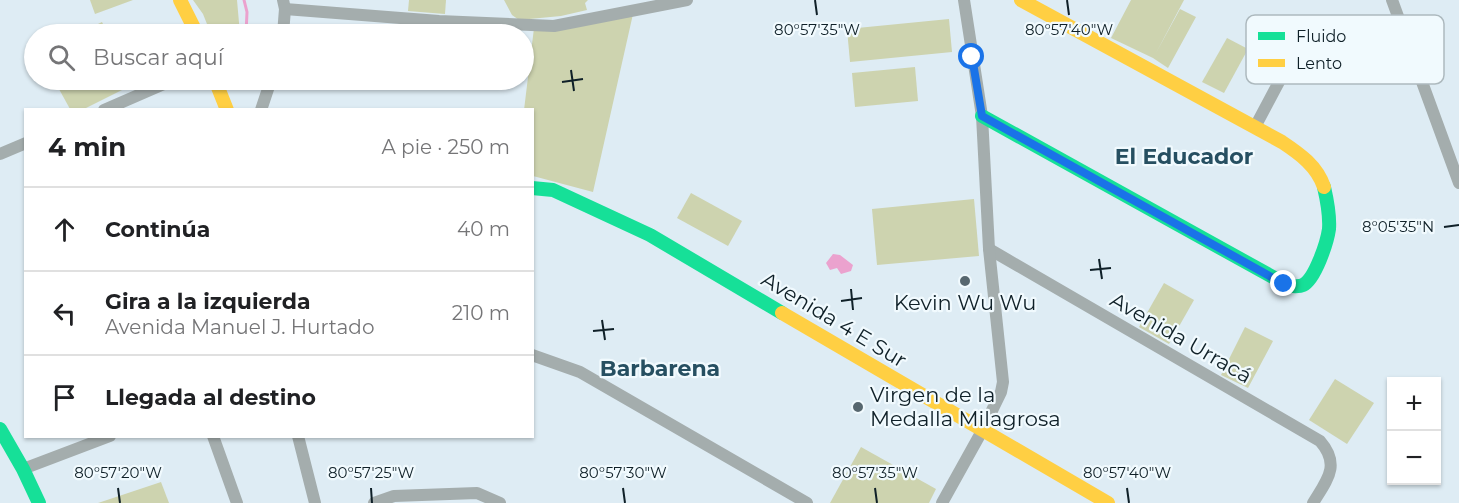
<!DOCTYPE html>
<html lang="es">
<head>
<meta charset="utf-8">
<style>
	:root { --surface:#fff; --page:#f2f2f2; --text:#202124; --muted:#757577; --line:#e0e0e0 }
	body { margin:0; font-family:Montserrat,sans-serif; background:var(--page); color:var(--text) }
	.controls { position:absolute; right:18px; bottom:18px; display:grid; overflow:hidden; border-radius:0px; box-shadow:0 2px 4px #0004 }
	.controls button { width:54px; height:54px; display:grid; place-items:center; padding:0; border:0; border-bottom:2px solid var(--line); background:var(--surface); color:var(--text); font:30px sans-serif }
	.stop { position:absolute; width:18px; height:18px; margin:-14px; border:4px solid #1a73e8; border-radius:50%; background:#fff }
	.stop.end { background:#1a73e8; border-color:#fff; box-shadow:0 2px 6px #0008 }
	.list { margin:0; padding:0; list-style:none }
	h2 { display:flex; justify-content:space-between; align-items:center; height:78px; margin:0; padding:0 24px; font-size:26px }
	h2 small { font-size:20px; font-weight:400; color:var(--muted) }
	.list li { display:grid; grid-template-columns:39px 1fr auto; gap:18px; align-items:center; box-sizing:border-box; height:84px; padding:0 24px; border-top:2px solid var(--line) }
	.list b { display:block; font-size:22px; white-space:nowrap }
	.list p { margin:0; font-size:20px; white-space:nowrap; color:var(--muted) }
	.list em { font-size:20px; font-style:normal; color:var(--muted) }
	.icon { flex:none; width:33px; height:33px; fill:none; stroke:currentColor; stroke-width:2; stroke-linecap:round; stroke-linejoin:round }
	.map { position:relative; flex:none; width:1459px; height:503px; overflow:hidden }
	.search { position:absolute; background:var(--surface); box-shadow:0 2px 4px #0004; left:24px; top:24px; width:510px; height:66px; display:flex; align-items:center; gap:15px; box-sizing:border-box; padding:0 21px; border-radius:33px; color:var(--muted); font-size:22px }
	.panel { position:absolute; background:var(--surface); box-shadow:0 2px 4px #0004; left:24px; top:108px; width:510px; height:330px; border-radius:0px }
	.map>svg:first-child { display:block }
</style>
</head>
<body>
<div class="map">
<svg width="1459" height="503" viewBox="0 0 1459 503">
	<rect width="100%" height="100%" fill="#deecf4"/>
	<!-- green -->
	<g fill="#cdd3af">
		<polygon points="90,0 133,0 95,14"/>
		<polygon points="193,0 237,0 240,34 211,34 203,14"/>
		<polygon points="409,0 446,0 445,14 408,11"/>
		<polygon points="504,0 588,0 585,3 587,10 561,16 519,20 512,15"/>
		<polygon points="1131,0 1184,0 1156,53 1180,9 1196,17 1168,68 1153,58 1111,38"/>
		<polygon points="633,14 593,192 533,176 532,110 524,110 534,28"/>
		<polygon points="949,19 952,52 850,62 847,29"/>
		<polygon points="102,22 108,34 78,34"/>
		<polygon points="1227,38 1248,49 1224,93 1202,82"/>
		<polygon points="915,67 918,101 855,107 852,73"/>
		<polygon points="54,80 131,80 134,84 84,109 70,109"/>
		<polygon points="691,193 742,221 728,246 677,218"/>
		<polygon points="974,199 979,256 877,265 872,209"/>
		<polygon points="1164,283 1194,300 1169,344 1139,327"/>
		<polygon points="1245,327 1273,341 1248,388 1221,375"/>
		<polygon points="1335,379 1374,403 1347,444 1309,420"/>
		<polygon points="861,447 936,489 929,503 830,503"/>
		<polygon points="161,482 169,503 98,503"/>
	</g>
	<!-- water -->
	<polygon fill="#eba2ce" points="833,254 840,255 853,265 851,271 841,274 837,268 830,270 826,263"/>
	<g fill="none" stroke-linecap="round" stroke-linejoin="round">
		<!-- stream -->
		<polyline stroke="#eba2ce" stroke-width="3" points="244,0 247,12 246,34"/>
		<!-- street -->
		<g stroke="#a4adad" stroke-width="12">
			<polyline points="1392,0 1459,183"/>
			<polyline points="285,9 439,21 554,26 687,0"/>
			<polyline points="283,34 285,9 283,0"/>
			<polyline points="104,110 173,80"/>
			<polyline points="261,110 271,80"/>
			<polyline points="1255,127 1297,48"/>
			<polyline points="0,154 26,143"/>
			<path d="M989,249L1320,441C1341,465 1327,480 1313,503"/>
			<polyline points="532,355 580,372 807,503"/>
			<polyline points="213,436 237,503"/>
			<polyline points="298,436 315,503"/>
			<polyline points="23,469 110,436"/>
			<polyline points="374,503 394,496 477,493 500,503"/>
			<polyline points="942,503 982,431 1001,392 1003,382 989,249 982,116 964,0"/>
		</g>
		<!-- fast -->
		<g stroke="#16e098" stroke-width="14">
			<path d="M982,116L1289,286C1294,286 1299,287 1303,285C1315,279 1327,243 1329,229C1330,215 1327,200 1324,187"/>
			<polyline points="532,188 553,190 650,235 782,313"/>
			<polyline points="0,429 23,469 39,503"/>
		</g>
		<!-- slow -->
		<g stroke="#ffcf43" stroke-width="14">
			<polyline points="180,0 197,34"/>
			<path d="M1021,0L1282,142C1300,154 1317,166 1324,187"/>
			<polyline points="215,80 227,110"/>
			<polyline points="782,313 1108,503"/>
		</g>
	</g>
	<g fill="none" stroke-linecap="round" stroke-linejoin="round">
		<!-- route -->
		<polyline stroke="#1a73e8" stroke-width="8" points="972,57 982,116 1284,284"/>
	</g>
	<!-- ticks -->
	<path fill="none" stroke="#0f2028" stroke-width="2" d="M815,0L817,15M1067,0L1069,15M571,70L574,91M562,82L583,79M1444,227L1459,225M1099,259L1102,279M1090,270L1111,268M851,289L853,310M841,301L862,298M602,320L605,340M593,331L614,329M118,488L120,503M371,488L372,503M623,488L625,503M875,488L877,503M1127,488L1129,503"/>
	<!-- markers -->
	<g fill="#57676f" stroke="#f1fafe" stroke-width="2">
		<circle cx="965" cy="281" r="6"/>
		<circle cx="858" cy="407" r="6"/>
	</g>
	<g text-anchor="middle" stroke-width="4.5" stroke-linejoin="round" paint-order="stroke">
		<!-- poi labels -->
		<g font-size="21" fill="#0f2028" stroke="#f1fafe">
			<text x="965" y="310">Kevin Wu Wu</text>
			<text x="870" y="402" text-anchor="start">Virgen de la<tspan x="870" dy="24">Medalla Milagrosa</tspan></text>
		</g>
		<!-- street labels -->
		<g font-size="21" fill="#0f2028" stroke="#f1fafe">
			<text transform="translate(834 320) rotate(31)" y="7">Avenida 4 E Sur</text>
			<text transform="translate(1181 338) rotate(30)" y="7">Avenida Urracá</text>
		</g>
		<!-- neighbourhood labels -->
		<g font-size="22" font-weight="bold" fill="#264f61" stroke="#f1fafe">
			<text x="1184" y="164">El Educador</text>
			<text x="660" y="376">Barbarena</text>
		</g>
	</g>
	<!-- legend -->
	<rect x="1246" y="15" width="198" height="69" rx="9" fill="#f1fafe" stroke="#adb9be" stroke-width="1.5"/>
	<rect x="1258" y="32" width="27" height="8" fill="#16e098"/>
	<rect x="1258" y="59" width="27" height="8" fill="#ffcf43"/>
	<g font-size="16" fill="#0f2028">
		<text x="1296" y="42">Fluido</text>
		<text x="1296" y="69">Lento</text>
	</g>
	<g font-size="15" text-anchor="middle" fill="#0f2028" stroke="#f1fafe" stroke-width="4.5" stroke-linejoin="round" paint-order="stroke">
		<text x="817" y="35">80°57'35"W</text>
		<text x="1069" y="35">80°57'40"W</text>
		<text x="1398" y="232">8°05'35"N</text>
		<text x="118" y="478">80°57'20"W</text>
		<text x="371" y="478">80°57'25"W</text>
		<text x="623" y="478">80°57'30"W</text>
		<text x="875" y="478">80°57'35"W</text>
		<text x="1127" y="478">80°57'40"W</text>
	</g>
</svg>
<div class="controls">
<button>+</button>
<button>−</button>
</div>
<div class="stop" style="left:972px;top:57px"></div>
<div class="stop end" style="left:1284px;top:284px"></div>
<div class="search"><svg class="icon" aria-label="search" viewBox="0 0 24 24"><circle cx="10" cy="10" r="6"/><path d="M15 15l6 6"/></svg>Buscar aquí</div>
<section class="panel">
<h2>4 min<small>A pie · 250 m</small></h2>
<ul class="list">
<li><svg class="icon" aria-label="ahead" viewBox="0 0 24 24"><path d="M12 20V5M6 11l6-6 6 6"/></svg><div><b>Continúa</b></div><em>40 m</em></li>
<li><svg class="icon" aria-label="left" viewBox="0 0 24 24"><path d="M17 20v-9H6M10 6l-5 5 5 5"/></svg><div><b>Gira a la izquierda</b><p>Avenida Manuel J. Hurtado</p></div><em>210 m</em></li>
<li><svg class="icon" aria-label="arrive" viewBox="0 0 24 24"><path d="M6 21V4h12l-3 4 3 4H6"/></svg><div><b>Llegada al destino</b></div></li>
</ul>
</section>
</div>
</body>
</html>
